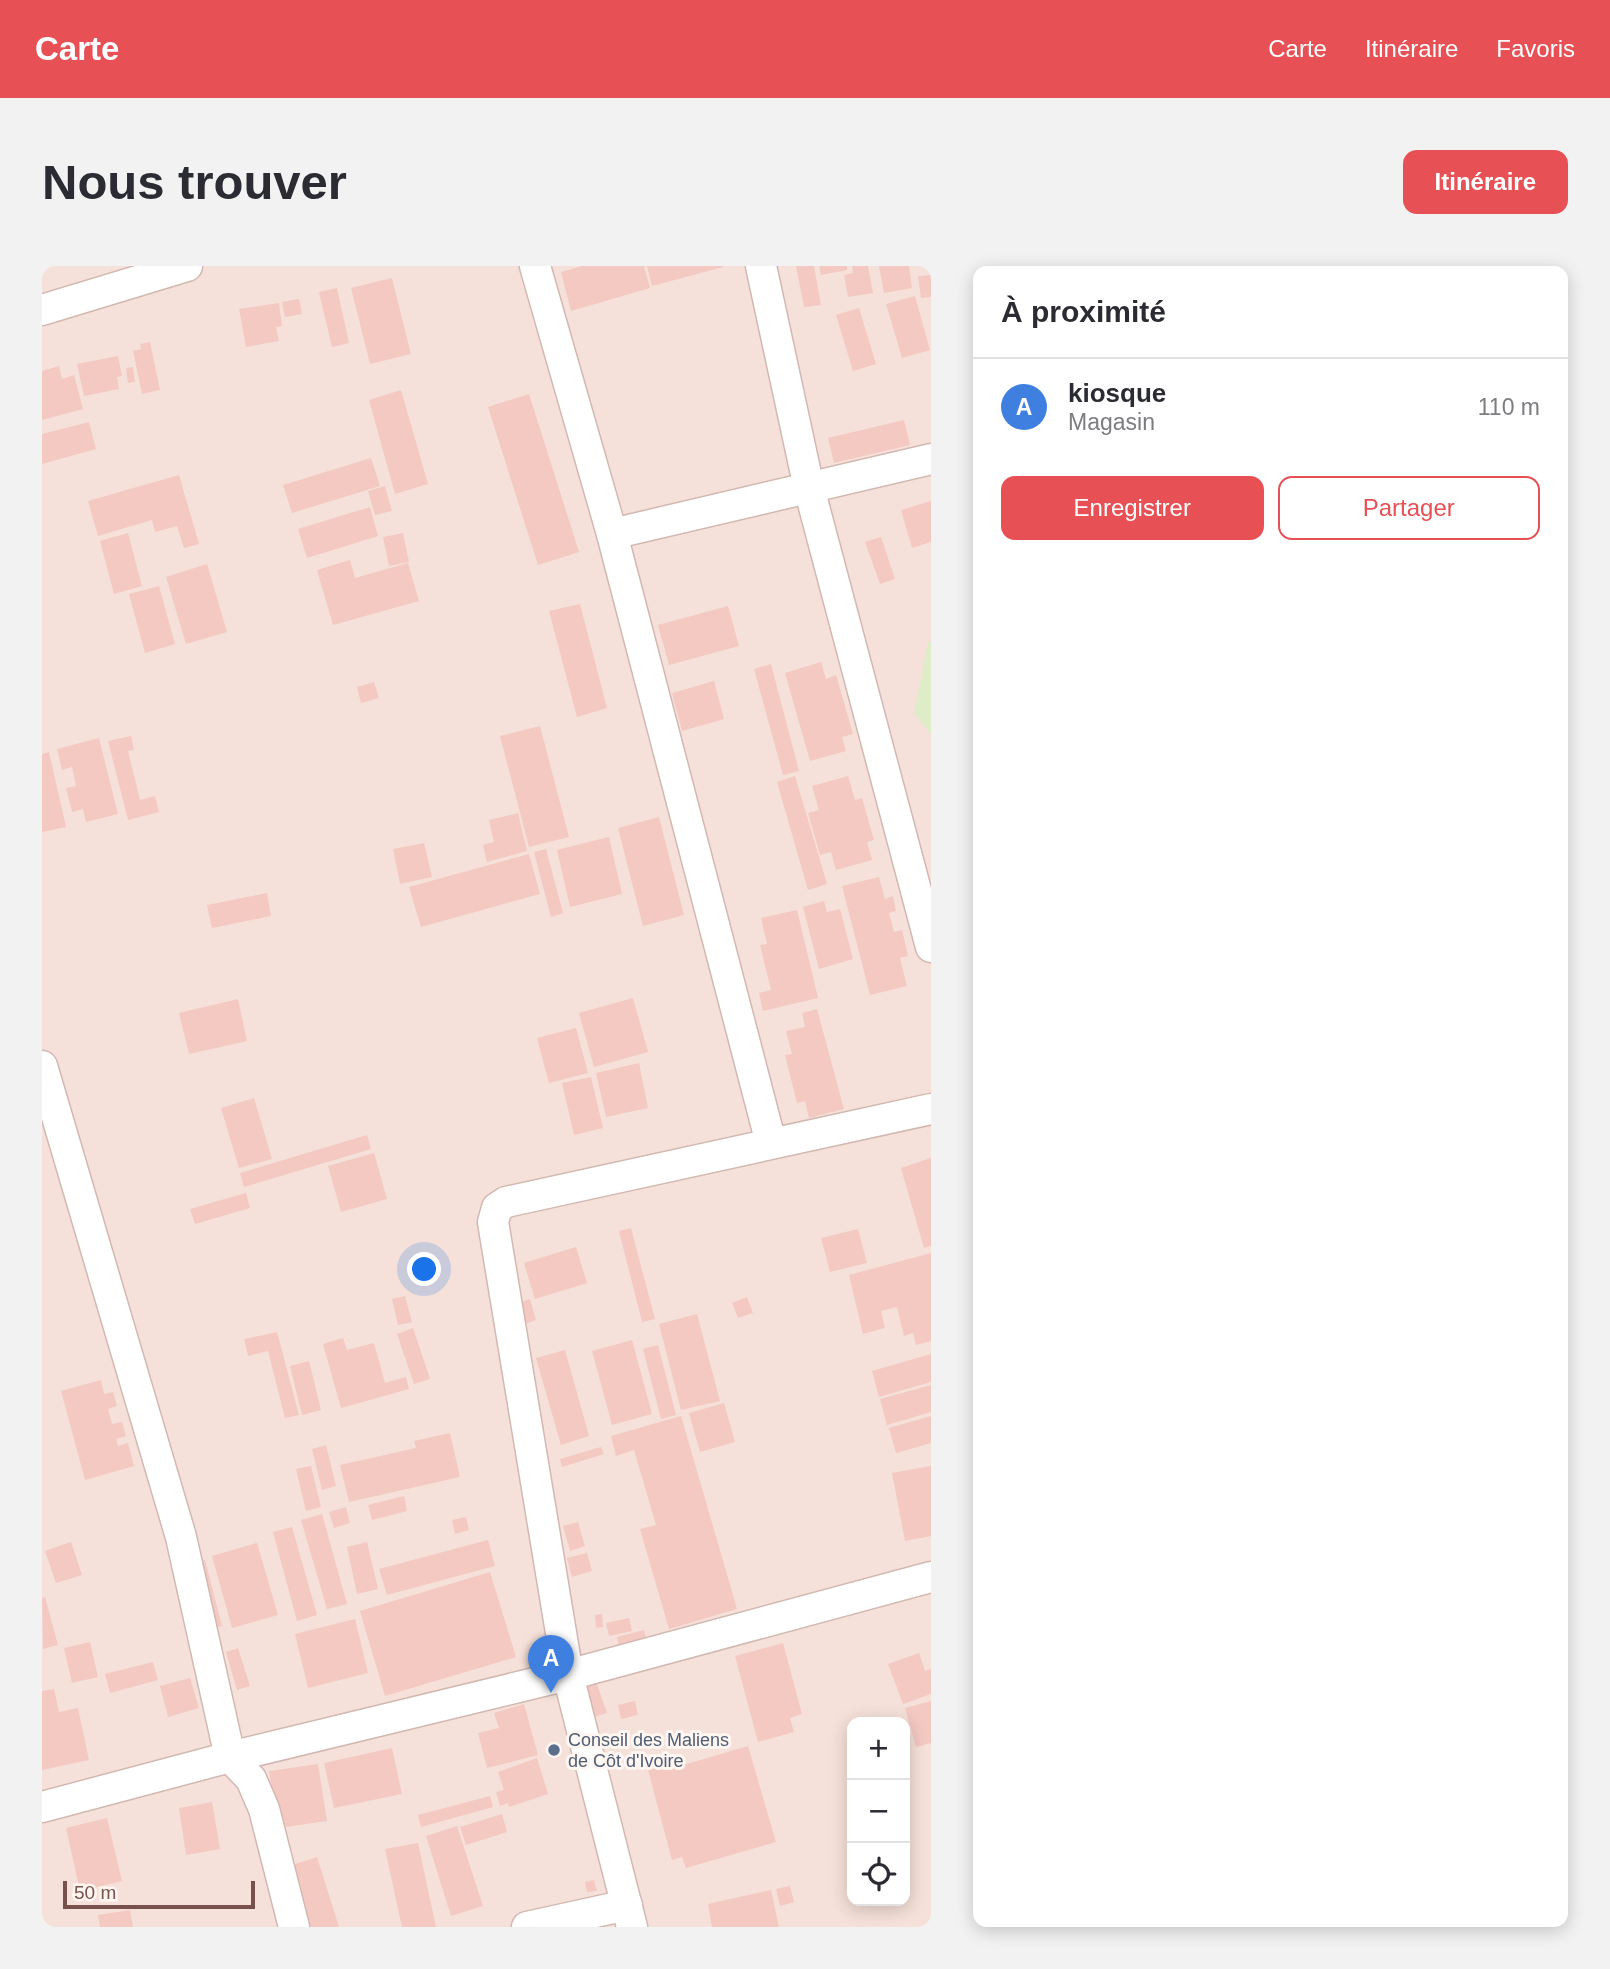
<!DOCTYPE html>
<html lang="fr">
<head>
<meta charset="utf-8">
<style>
	:root { --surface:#fff; --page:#f2f2f3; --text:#2b2b33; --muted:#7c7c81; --line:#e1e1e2; --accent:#e75054 }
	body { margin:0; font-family:Arial,sans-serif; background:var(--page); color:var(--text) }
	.controls { position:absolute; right:21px; bottom:21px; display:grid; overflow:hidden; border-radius:14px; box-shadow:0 4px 18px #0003 }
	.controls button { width:63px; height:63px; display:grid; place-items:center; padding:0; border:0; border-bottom:2px solid var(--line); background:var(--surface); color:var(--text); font:35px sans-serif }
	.scale { position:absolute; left:21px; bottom:18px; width:192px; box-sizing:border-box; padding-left:7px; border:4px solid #79514c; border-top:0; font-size:19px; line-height:24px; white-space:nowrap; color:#79514c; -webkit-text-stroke:5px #fff6f2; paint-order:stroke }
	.you { position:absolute; left:383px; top:1004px; width:24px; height:24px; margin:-18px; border:5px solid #fff; border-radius:50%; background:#1a73e8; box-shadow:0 0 0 10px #1a73e833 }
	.badge { display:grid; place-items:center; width:46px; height:46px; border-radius:50%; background:var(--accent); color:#fff; font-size:23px; font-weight:700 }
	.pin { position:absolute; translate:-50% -58px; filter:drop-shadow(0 2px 4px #0008) }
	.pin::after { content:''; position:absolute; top:37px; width:24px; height:21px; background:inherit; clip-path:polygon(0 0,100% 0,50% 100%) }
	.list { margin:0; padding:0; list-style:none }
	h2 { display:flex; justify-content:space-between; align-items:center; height:91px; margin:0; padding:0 28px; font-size:30px }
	h2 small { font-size:23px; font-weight:400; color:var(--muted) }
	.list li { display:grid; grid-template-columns:46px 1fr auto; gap:21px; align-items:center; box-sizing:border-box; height:98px; padding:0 28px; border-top:2px solid var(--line) }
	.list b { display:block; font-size:26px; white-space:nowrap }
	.list p { margin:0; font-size:23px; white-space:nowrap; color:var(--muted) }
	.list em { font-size:23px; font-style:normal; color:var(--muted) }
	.actions { display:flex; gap:14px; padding:21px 28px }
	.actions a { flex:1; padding:16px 0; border:2px solid var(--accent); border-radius:14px; text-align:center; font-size:24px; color:var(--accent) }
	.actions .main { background:var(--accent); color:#fff }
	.icon { flex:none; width:38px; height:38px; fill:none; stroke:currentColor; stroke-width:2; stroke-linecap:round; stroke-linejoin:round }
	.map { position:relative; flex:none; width:889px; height:1661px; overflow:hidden; border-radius:14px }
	header { display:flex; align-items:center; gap:42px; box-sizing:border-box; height:98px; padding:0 35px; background:var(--accent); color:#fff }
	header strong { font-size:33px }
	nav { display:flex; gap:38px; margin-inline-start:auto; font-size:24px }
	.intro { display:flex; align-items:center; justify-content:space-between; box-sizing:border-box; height:168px; padding:0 42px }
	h1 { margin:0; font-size:49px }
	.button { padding:18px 32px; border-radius:14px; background:var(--accent); color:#fff; font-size:24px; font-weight:700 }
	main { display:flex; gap:42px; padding:0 42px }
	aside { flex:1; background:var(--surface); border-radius:14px; box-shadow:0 4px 18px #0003 }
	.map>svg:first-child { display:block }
</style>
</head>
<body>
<header>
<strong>Carte</strong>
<nav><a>Carte</a><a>Itinéraire</a><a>Favoris</a></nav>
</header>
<div class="intro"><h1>Nous trouver</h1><a class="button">Itinéraire</a></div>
<main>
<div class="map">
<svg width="889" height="1661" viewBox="0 0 889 1661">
	<rect width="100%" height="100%" fill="#fdf1eb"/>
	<!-- residential -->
	<path fill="#f5e1d9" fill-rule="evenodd" d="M0,0H889V1661H0ZM810,1456H863V1635H810Z"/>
	<!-- green -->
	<polygon fill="#dfecc8" points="886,376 889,376 889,469 872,447"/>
	<!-- building -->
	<g fill="#f3c9c2">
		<polygon points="540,0 602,0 608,22 529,45 519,6"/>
		<polygon points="605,0 681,0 681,1 610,20"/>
		<polygon points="754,0 772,0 779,39 762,41"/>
		<polygon points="777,0 805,0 805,4 779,9"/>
		<polygon points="810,0 826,0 831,27 806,31 802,9 811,7"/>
		<polygon points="837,0 867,0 870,22 842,27"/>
		<polygon points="889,9 889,31 879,32 876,10"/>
		<polygon points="350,12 369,88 328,98 309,22"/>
		<polygon points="295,22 307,77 290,81 277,26"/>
		<polygon points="873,30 888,84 860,92 844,38"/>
		<polygon points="257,33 260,48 243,51 240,36"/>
		<polygon points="237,37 240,60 234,61 237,75 204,81 197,43"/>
		<polygon points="817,42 834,98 811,105 794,49"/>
		<polygon points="108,76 118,124 100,128 91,85 99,83 98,78"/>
		<polygon points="76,90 80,110 75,111 77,123 42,130 35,98"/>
		<polygon points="17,100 20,113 32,109 41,143 0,154 0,105"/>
		<polygon points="91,101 93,116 86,117 84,102"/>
		<polygon points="359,124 386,218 353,228 327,134"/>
		<polygon points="487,128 537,286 496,299 446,141"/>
		<polygon points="862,154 868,179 792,197 786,172"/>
		<polygon points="47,156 54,183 0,198 0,168"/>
		<polygon points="329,192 338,220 250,247 241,219"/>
		<polygon points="137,209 157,278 142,282 135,260 113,266 110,254 56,270 46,235"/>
		<polygon points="343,220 350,245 333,249 326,225"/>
		<polygon points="889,235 889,276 870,282 859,244"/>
		<polygon points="328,241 336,270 265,292 256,263"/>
		<polygon points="86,267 100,320 72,328 58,275"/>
		<polygon points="361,267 367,296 347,300 341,271"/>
		<polygon points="839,271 853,313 838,318 823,276"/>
		<polygon points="308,294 313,312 366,297 377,335 291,359 275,304"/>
		<polygon points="165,298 185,366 144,378 124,311"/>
		<polygon points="117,320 133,378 103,387 87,328"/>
		<polygon points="538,338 565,442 535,451 507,345"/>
		<polygon points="686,340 697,380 627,399 616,359"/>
		<polygon points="779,396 784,413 794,409 811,468 800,471 804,485 768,495 743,407"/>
		<polygon points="729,398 757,505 741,509 712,403"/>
		<polygon points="672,415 682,453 640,465 630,427"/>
		<polygon points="332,416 337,432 319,437 315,421"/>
		<polygon points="498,460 527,571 487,581 458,470"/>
		<polygon points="89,470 92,484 86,485 98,534 113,530 117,546 86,554 66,475"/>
		<polygon points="57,472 76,548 44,556 41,543 30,546 24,522 34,520 30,501 20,504 15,483"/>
		<polygon points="7,486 24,561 0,566 0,488"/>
		<polygon points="753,510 785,618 766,624 735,516"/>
		<polygon points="806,510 813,534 820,532 832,574 825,576 830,594 794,604 789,586 778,589 766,547 777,544 770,520"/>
		<polygon points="476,547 485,585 445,596 441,579 452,576 447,554"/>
		<polygon points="617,551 642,649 601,660 576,562"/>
		<polygon points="567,571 580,628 528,641 515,584"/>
		<polygon points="382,577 390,611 358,618 351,583"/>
		<polygon points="504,583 521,647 509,651 492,586"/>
		<polygon points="487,588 498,628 379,661 367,621"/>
		<polygon points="837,611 843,633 851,630 854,645 847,647 852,666 860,664 866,690 858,692 865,720 828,729 800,620"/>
		<polygon points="225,627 229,650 170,662 165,639"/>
		<polygon points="782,635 785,646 798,643 811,693 777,703 761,641"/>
		<polygon points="755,644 776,732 721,745 717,727 729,724 718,679 725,678 719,652"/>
		<polygon points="591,732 606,786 552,801 537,747"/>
		<polygon points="196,733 205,775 147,788 137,747"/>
		<polygon points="775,743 802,843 767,852 763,835 755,837 743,789 750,788 744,765 763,761 760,747"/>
		<polygon points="534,762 546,807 507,817 495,772"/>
		<polygon points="597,797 606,842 564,851 554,807"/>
		<polygon points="549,811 561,862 532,869 520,817"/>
		<polygon points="212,832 230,893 197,902 179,842"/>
		<polygon points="325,869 329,883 202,921 198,907"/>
		<polygon points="332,887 345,933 299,946 286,900"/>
		<polygon points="889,892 889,980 882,982 859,902"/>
		<polygon points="204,927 208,942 153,958 148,943"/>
		<polygon points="589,962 613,1053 600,1056 577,965"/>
		<polygon points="816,963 825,997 788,1006 779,972"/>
		<polygon points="534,981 545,1017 493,1033 482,997"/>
		<polygon points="889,987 889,1075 874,1079 871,1067 862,1070 855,1041 839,1045 843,1062 821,1068 807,1009"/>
		<polygon points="363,1030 370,1056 356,1059 350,1033"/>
		<polygon points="705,1031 711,1047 696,1052 690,1037"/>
		<polygon points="488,1033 494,1054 480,1059 473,1038"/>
		<polygon points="655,1048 678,1135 639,1144 617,1058"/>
		<polygon points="371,1062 388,1113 372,1118 355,1068"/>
		<polygon points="235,1066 257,1149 243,1152 226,1085 206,1090 202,1073"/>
		<polygon points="301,1072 305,1084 332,1077 343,1117 364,1111 367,1123 299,1142 281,1078"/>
		<polygon points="590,1074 610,1148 570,1159 550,1085"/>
		<polygon points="616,1079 634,1149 619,1153 601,1083"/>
		<polygon points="523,1084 547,1170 519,1179 494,1092"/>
		<polygon points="889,1088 889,1116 837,1131 830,1105"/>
		<polygon points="267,1095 279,1144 260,1149 248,1100"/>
		<polygon points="59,1114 62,1128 71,1126 75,1140 66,1143 70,1158 80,1156 84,1170 74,1173 76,1180 86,1177 92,1200 43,1214 19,1125"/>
		<polygon points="889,1119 889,1146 845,1159 838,1133"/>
		<polygon points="682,1137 693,1176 658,1186 647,1147"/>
		<polygon points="639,1150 695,1343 627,1363 598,1263 614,1259 592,1184 574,1190 569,1170"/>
		<polygon points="889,1150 889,1177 854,1187 847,1162"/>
		<polygon points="408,1167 418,1211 307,1236 298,1199 374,1182 372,1175"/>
		<polygon points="284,1179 294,1220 280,1224 270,1183"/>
		<polygon points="559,1181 562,1188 520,1201 518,1193"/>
		<polygon points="269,1200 279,1241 264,1245 254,1203"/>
		<polygon points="889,1200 889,1270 863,1275 850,1207"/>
		<polygon points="362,1230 365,1245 330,1254 326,1239"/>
		<polygon points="304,1241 308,1257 292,1262 287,1246"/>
		<polygon points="280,1248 305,1338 285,1343 259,1254"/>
		<polygon points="424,1251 427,1264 413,1268 410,1254"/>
		<polygon points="536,1256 543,1280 528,1285 521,1260"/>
		<polygon points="250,1261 275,1349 255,1355 231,1266"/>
		<polygon points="446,1274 453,1300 345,1329 337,1303"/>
		<polygon points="29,1276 40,1309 14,1317 3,1285"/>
		<polygon points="325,1276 336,1323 315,1328 305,1281"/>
		<polygon points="215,1277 236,1349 190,1362 170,1290"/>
		<polygon points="545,1287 550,1305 530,1311 525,1292"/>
		<polygon points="163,1294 180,1360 170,1362 153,1297"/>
		<polygon points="448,1306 474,1391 343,1430 318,1345"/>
		<polygon points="3,1331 16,1379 1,1383 0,1332"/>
		<polygon points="560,1348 561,1361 554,1362 553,1349"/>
		<polygon points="587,1352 590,1365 567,1370 564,1357"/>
		<polygon points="313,1353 326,1407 266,1422 253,1368"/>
		<polygon points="602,1364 607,1384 579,1390 575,1371"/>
		<polygon points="48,1376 56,1411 30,1417 22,1382"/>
		<polygon points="741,1377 760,1448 748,1452 752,1466 716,1476 693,1390"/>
		<polygon points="196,1382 208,1420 195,1424 184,1386"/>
		<polygon points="877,1387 883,1405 889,1403 889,1428 861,1438 846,1398"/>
		<polygon points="111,1396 116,1414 68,1427 63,1408"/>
		<polygon points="551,1407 565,1447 551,1451 536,1412"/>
		<polygon points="148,1412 157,1442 126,1451 118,1420"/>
		<polygon points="12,1423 17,1446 36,1442 47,1494 0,1504 0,1425"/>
		<polygon points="593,1435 596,1449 579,1453 576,1439"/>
		<polygon points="889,1435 889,1477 874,1481 863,1442"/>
		<polygon points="482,1438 496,1489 445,1502 436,1467 457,1462 452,1447"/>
		<polygon points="706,1480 734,1576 644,1602 640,1591 630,1594 606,1504 630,1497 631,1502"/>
		<polygon points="350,1482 360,1528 292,1542 282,1497"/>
		<polygon points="495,1492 506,1528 467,1541 466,1537 458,1540 454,1526 462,1524 456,1506"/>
		<polygon points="276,1498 285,1555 236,1562 227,1505"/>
		<polygon points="448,1530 451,1541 379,1561 376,1549"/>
		<polygon points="170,1536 178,1583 144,1589 137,1542"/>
		<polygon points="460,1548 465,1566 424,1579 418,1561"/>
		<polygon points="65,1552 80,1615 38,1625 24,1562"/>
		<polygon points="415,1560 441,1640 409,1650 384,1570"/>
		<polygon points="376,1577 394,1661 360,1661 343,1583"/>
		<polygon points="275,1591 297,1661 259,1661 247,1600"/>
		<polygon points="552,1614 555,1625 545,1626 543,1616"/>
		<polygon points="748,1620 752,1636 738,1640 734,1623"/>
		<polygon points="729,1624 737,1661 670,1661 666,1638"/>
		<polygon points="88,1644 91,1661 58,1661 56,1649"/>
	</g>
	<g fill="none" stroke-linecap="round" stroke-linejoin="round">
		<defs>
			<g id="minor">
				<polyline points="493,0 570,268 729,877"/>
				<polyline points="719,0 767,222 889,681"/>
				<polyline points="0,44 145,0"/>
				<polyline points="570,268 889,193"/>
				<polyline points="0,800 139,1271 188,1491 209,1513 222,1543 252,1661"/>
				<polyline points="0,1541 188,1491 526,1409 889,1311"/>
				<polyline points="485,1661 585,1639"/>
				<polyline points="590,1661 526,1409 451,956 455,942 464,936 889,843"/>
			</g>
		</defs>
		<!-- minor casing -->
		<use href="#minor" stroke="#d3b8b2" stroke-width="33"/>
		<!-- minor -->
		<use href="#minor" stroke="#fff" stroke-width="30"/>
	</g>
	<!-- markers -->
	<circle fill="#5c6f8a" stroke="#fff6f2" stroke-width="2.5" cx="512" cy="1484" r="7"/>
	<g text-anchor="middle" stroke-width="6" stroke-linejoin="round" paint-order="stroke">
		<!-- service labels -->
		<g font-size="18" fill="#4e5e75" stroke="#fff6f2" text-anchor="start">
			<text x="526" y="1480">Conseil des Maliens<tspan x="526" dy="21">de Côt d'Ivoire</tspan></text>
		</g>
	</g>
</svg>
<div class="controls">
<button>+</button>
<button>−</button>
<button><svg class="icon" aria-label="locate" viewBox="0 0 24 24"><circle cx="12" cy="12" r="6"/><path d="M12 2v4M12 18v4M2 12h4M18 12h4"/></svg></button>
</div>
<div class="scale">50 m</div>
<div class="you"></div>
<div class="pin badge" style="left:509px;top:1427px;background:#3f7fe0">A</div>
</div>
<aside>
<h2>À proximité<small></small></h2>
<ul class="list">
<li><span class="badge" style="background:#3f7fe0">A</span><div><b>kiosque</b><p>Magasin</p></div><em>110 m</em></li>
</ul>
<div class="actions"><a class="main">Enregistrer</a><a>Partager</a></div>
</aside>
</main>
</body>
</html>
